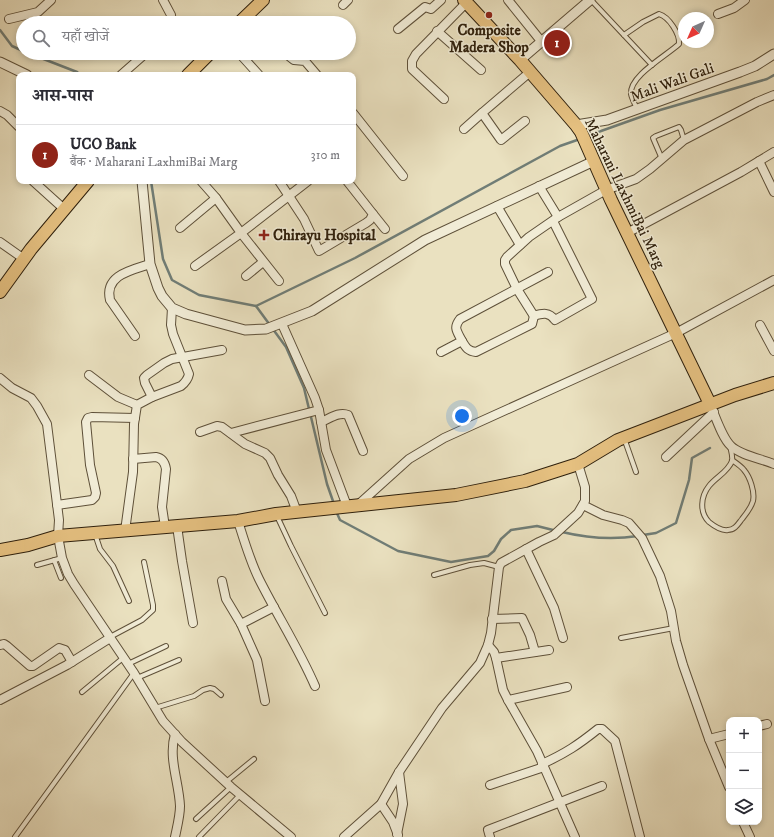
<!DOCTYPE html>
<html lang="hi">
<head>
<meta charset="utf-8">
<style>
	:root { --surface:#fff; --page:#f7f7f7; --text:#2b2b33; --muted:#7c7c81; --line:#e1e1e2; --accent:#8f2418 }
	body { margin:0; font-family:"IM FELL DW Pica","Noto Serif Devanagari",serif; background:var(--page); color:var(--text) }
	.controls { position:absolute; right:12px; bottom:12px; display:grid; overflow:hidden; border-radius:8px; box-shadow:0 2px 6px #0003 }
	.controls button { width:36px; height:36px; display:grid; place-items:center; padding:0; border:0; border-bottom:1px solid var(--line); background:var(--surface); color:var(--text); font:20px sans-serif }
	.compass { position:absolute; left:678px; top:12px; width:36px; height:36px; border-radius:50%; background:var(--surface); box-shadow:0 2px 6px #0003; rotate:225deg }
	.you { position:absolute; left:462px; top:416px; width:14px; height:14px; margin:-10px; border:3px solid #fff; border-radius:50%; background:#1a73e8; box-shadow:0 0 0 6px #1a73e833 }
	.badge { display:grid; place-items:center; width:26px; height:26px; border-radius:50%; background:var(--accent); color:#fff; font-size:13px; font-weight:700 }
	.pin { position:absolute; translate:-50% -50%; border:2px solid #fff; box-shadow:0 1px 4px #0006 }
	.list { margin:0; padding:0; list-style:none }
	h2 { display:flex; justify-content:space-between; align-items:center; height:52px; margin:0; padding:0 16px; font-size:17px }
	h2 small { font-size:13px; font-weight:400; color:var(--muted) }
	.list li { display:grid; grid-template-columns:26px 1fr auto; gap:12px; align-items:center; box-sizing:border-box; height:60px; padding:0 16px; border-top:1px solid var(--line) }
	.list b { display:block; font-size:15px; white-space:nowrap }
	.list p { margin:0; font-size:13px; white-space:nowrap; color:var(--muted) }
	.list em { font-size:13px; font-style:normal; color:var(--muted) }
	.icon { flex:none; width:22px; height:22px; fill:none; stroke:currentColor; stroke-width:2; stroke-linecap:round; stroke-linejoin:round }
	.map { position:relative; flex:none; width:774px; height:837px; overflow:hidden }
	.search { position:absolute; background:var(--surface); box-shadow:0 2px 6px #0003; left:16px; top:16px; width:340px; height:44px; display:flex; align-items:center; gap:10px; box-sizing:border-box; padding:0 14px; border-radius:22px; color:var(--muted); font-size:15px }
	.panel { position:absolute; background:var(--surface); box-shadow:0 2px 6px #0003; left:16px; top:72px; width:340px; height:112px; border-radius:8px }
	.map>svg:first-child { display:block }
</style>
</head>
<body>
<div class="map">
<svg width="774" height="837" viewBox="0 0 774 837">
	<rect width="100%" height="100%" fill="#eae1c0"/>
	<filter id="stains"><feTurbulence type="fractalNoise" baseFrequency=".005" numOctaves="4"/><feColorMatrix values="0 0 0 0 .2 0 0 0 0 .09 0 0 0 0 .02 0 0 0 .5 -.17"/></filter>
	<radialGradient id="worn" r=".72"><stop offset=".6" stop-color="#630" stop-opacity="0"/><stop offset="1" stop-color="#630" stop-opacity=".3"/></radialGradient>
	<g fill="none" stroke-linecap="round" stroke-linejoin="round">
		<!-- stream -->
		<g stroke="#707d76" stroke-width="2.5">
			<polyline points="0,30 12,46 23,51"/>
			<polyline points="28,53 77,72 80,75"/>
			<polyline points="587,136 660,110 767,79 774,75"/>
			<polyline points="151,181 163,259 172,280 199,295 256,306 355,258 560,146 580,139"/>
			<polyline points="256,306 286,347 304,388 309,409"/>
			<polyline points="311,417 327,484 334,504"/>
			<polyline points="336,511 340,520 398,551 451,562 488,556 494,551 501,539 511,530 537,526 557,531"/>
			<path d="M562,532C587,538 612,540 638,536"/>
			<polyline points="643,535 656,533 676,523 689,480 692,458 710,448"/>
		</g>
		<defs>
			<g id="service">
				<polyline points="591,0 652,65"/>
				<path d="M624,35L643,22L659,14C669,17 680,34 679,44C666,56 629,76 631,94C632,99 635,104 637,109"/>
				<polyline points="662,159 653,138 656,136 679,127 681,130 684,140"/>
				<polyline points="624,438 636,472"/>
				<path d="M730,446C731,451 733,456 732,461C728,472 716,477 709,486C701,496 699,512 709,522C714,526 722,531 728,530C735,530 738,524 742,519C746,514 751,508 753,501C755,492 750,477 744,470C741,466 736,463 732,460"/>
				<polyline points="277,516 291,546 325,613"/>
				<polyline points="95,534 100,549 113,566 129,601"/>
				<polyline points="54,560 61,578"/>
				<polyline points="37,565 62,558"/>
				<polyline points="434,575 470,565 484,563 499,567"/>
				<polyline points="110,637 142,620 153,610 153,605 144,562"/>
				<polyline points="621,638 674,628"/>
				<polyline points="128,664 166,646"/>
				<polyline points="137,678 179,660"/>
				<polyline points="82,692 123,658"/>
				<polyline points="155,708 194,696 203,690 210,688 214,689 221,695"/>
				<polyline points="226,782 254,759"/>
				<polyline points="196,819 231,787"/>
				<polyline points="15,837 134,673"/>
				<polyline points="199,837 240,795"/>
			</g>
			<g id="minor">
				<polyline points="163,0 171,15 172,23"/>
				<polyline points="508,0 541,41"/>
				<polyline points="343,5 348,0"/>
				<polyline points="718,14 734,8 745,0"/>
				<polyline points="248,15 256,23"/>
				<polyline points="9,19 38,12 51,0"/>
				<polyline points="398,29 425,7 431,9 441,0"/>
				<polyline points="437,31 481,70"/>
				<polyline points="239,53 259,75"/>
				<polyline points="285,53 294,60 305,61 317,75"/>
				<polyline points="121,75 146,53"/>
				<polyline points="444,99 412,69 412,61 416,54 466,3"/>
				<polyline points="0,111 7,115 19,127"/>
				<polyline points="353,113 403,176"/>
				<polyline points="525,121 501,140 482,113 530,72"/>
				<polyline points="464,129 482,113"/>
				<polyline points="759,161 774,192"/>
				<polyline points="33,181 64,209"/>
				<polyline points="279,181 304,219 319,251 366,223 370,220 373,214 347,181"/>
				<polyline points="539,186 558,217"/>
				<polyline points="497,206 520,245"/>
				<polyline points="373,214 385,229"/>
				<path d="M553,221L592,299L555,320C549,312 543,313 534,316L517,289L505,264V260L507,257L529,237L558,217L606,190L636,179L650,169L684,140L757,102L774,95"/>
				<polyline points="180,228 216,198"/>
				<polyline points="627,233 741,172 774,152"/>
				<polyline points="0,242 24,259"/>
				<polyline points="195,266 241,233 216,198 201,181"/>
				<polyline points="246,276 263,262"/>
				<polyline points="279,281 241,233 308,181"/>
				<polyline points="282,324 315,398 319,410 326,450 347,506"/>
				<polyline points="760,325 774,351"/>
				<path d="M135,336L110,300C104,275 132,270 150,264"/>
				<path d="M462,341C466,348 468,351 476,352L532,324L534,316"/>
				<path d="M441,352L462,341C457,331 453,328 460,319L548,272"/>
				<polyline points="89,375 118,397 137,405"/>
				<polyline points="0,378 12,388 31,398 37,406 47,424 59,520 58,536 62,558 68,574 74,584 134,673 163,721 182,742 231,787 291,837"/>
				<polyline points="152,397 145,383 144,378 147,375 164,363 172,359 222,350"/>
				<path d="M710,404C715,415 722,438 731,446C740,455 762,459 774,464"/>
				<path d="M321,422C329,419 339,411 348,415L363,451"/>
				<polyline points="200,432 217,426 222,427 245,444 265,453 270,458 278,475 291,496 297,512"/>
				<polyline points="231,433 319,410"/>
				<polyline points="666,457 714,412"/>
				<path d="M133,459L156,457C162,458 165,463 166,469L162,507L165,527"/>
				<polyline points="359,504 409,459 444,438 676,333 774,280"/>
				<polyline points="57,505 92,500 95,497 96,493 90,465 86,422 88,418 92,417 135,418"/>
				<polyline points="583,505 603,515 622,520 629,523 642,538 660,576 671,611 676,641 683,665 709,739 729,787"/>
				<path d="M238,521C244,540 250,561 259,579C277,615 299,649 315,686"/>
				<polyline points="177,526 182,561 193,623"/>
				<path d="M125,531L133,472L134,424L137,405L152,397L181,386C186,382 188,379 189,374L173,334L171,325L172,308"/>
				<polyline points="526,549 554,608 563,638"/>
				<polyline points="222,581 226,599 241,624"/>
				<polyline points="492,619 522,618 530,635 535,652"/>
				<polyline points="0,645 4,644 7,646 30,666 33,666 59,648 65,650 72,662"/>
				<polyline points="488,645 494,652 496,658 503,690 508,700 537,751 575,837"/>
				<polyline points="496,658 549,650"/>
				<polyline points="0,700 67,665 110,638"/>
				<polyline points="508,700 567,687"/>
				<polyline points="265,701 257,660 241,624 274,607"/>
				<polyline points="759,726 767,724"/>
				<polyline points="709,739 729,734"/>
				<path d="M542,764C566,753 578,745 598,729H602L615,741L640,837"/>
				<polyline points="490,785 544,767"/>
				<polyline points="381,804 393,822 398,835"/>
				<polyline points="743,822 750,837"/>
				<polyline points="397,834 403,804 399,772"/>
				<path d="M175,837C177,827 180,816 180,806C179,782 168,758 175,734"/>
				<polyline points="344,837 381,804 399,772 442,708 480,663 488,645 491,633 499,567 501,563 539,542 554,535 578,513 585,501 585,487 578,464"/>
				<polyline points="490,837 488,830 602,786"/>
			</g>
			<g id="tertiary">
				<polyline points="520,60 590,0"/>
				<polyline points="0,62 27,75"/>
				<polyline points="576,125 607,120 740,72 755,66 774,54"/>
				<polyline points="142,181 150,264 158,288 162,296 172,308 186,314 245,330 266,329 312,311 425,240 594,161"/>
			</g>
			<g id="primary">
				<polyline points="464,0 520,60 576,125 581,132 611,200 710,404"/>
				<polyline points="239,23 263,0"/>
				<polyline points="188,75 210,53"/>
				<polyline points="0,292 31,249 88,181"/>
				<polyline points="0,550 28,545 58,536 238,521 276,514 456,495 525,481 578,464 618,440 735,395 774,383"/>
			</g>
		</defs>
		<!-- service casing -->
		<use href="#service" stroke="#5e5039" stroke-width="6"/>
		<!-- minor casing -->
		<use href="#minor" stroke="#5e5039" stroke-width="10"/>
		<!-- tertiary casing -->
		<use href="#tertiary" stroke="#5e5039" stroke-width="11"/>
		<!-- primary casing -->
		<use href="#primary" stroke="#2f200c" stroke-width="14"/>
		<!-- service -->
		<use href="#service" stroke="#f1ecd6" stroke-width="4"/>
		<!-- minor -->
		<use href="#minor" stroke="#f1ecd6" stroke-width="8"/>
		<!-- tertiary -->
		<use href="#tertiary" stroke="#f1ecd6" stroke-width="9"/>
		<!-- primary -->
		<use href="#primary" stroke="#e5c080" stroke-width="12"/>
	</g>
	<!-- markers -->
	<g fill="#8f2418" stroke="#f1ecd6" stroke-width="1.5">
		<circle cx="489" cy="15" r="4"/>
		<path d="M262 229h4v4h4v4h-4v4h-4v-4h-4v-4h4z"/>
	</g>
	<g text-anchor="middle" stroke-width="3" stroke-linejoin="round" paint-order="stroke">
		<!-- poi labels -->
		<g font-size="15" font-weight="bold" fill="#2f200c" stroke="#f1ecd6">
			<text x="489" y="35">Composite<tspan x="489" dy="17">Madera Shop</tspan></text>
			<text x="273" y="240" text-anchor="start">Chirayu Hospital</text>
		</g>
		<!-- street labels -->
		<g font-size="15" fill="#2f200c" stroke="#f1ecd6">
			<text transform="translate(672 82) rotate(-20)" y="5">Mali Wali Gali</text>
			<text transform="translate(625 193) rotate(64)" y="5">Maharani LaxhmiBai Marg</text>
		</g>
	</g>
	<rect width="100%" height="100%" filter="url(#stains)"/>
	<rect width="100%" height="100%" fill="url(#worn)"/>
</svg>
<div class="controls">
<button>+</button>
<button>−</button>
<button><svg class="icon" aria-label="layers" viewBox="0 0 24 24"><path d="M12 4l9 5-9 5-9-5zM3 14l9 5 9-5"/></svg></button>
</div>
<svg class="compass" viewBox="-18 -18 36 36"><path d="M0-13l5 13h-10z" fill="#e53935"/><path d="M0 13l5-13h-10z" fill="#7c7c81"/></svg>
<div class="you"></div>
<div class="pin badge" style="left:557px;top:43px">1</div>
<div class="search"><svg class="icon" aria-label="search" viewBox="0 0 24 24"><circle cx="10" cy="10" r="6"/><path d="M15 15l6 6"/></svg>यहाँ खोजें</div>
<section class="panel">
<h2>आस-पास<small></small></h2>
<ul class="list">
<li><span class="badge">1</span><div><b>UCO Bank</b><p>बैंक · Maharani LaxhmiBai Marg</p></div><em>310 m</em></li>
</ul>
</section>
</div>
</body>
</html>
